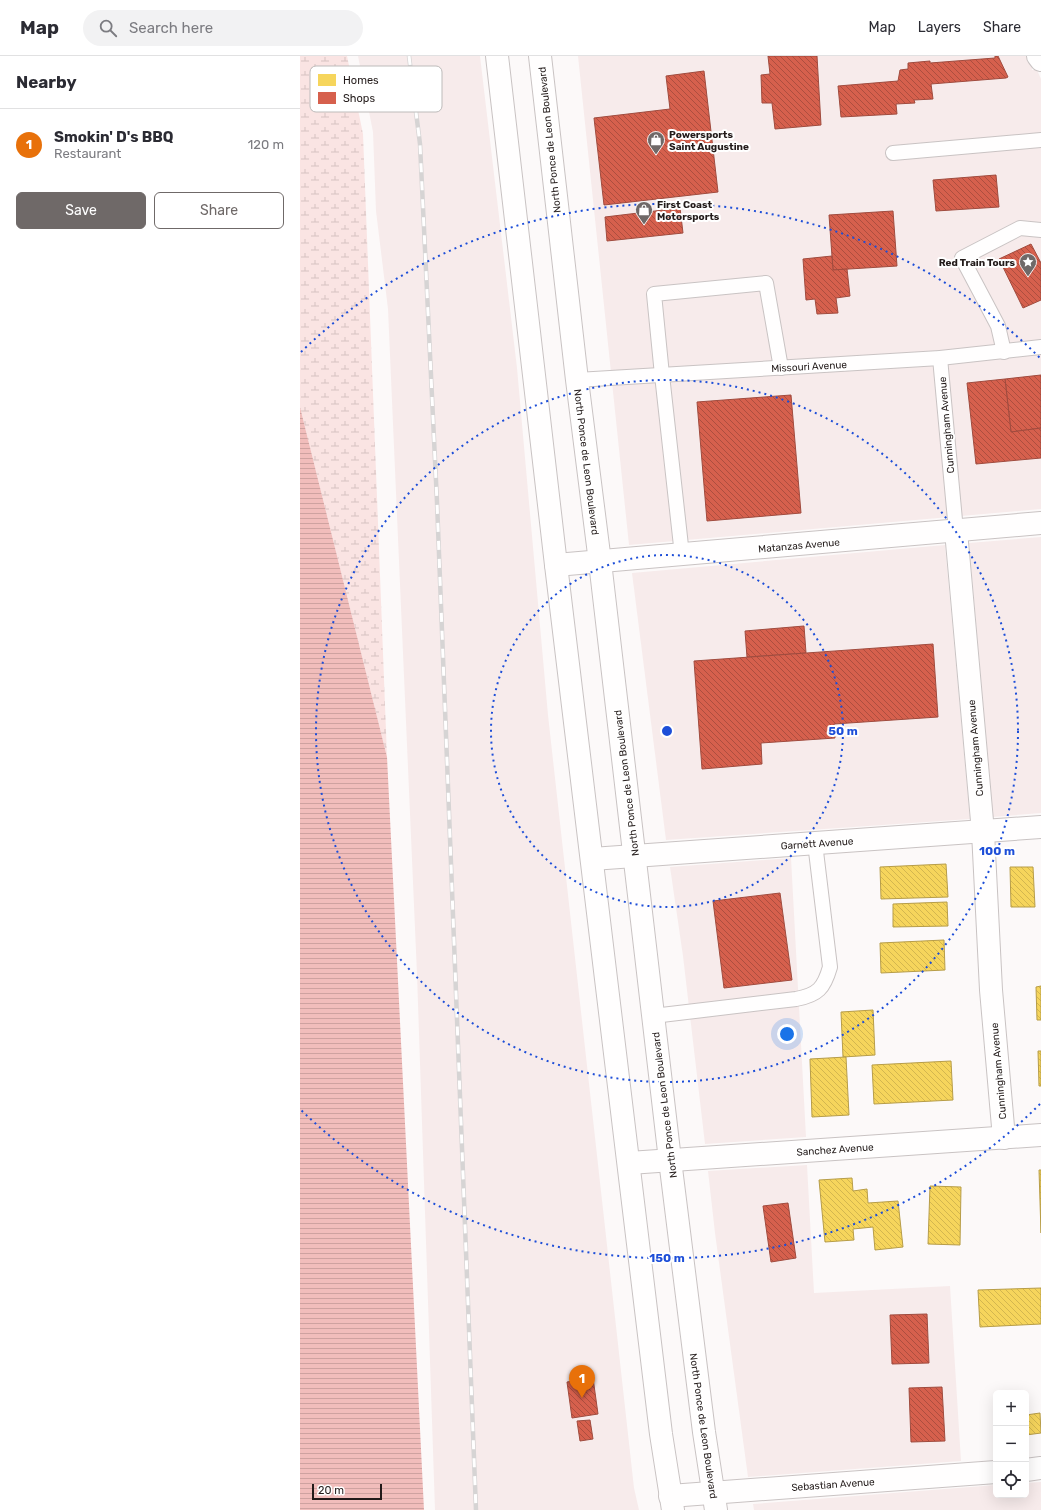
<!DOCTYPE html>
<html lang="en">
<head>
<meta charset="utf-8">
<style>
	:root { --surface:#fff; --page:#f2f2f3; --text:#2b2b33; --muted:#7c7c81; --line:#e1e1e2; --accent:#6f6968 }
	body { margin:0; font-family:Rubik,sans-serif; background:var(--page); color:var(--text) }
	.controls { position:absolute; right:12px; bottom:12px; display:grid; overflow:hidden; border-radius:6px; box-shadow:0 4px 16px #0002 }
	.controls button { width:36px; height:36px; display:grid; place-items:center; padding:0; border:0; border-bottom:1px solid var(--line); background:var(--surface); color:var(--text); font:20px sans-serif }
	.scale { position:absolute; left:12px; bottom:10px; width:70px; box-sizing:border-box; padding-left:4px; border:2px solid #231b1a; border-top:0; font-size:11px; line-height:14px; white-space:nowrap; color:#231b1a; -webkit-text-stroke:3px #fff; paint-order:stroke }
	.you { position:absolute; left:487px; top:978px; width:14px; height:14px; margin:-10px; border:3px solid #fff; border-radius:50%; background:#1a73e8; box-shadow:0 0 0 6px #1a73e833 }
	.badge { display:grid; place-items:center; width:26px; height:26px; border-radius:50%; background:var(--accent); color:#fff; font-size:13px; font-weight:700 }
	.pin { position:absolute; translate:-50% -33px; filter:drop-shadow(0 1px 2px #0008) }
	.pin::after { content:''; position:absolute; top:21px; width:14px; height:12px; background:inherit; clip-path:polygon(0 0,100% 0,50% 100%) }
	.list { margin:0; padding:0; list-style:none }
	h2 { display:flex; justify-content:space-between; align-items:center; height:52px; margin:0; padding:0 16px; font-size:17px }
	h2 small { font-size:13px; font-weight:400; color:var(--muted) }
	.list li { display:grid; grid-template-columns:26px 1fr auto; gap:12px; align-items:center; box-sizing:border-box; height:72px; padding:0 16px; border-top:1px solid var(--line) }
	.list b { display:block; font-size:15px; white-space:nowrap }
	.list p { margin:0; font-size:13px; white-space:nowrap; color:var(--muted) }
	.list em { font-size:13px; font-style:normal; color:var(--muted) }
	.actions { display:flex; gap:8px; padding:12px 16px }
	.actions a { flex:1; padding:9px 0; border:1px solid var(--accent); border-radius:6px; text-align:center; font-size:14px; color:var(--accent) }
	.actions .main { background:var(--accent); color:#fff }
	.icon { flex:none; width:22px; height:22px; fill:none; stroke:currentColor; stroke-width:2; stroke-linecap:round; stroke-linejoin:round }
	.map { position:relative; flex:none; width:741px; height:1454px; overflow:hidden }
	header { display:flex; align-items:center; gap:24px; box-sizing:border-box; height:56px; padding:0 20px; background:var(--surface); border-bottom:1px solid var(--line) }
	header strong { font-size:19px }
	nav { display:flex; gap:22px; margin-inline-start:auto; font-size:14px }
	.search { width:280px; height:36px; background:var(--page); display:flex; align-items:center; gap:10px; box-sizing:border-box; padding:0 14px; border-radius:22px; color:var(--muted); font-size:15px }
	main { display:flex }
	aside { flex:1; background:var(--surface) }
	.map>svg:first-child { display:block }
</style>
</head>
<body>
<header>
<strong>Map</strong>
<div class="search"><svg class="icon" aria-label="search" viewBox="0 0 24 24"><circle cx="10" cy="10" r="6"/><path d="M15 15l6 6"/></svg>Search here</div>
<nav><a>Map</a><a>Layers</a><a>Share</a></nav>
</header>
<main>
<aside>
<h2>Nearby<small></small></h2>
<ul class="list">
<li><span class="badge" style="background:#e8710a">1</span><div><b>Smokin' D's BBQ</b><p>Restaurant</p></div><em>120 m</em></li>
</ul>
<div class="actions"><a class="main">Save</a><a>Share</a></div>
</aside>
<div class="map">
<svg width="741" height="1454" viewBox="0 0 741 1454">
	<defs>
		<pattern id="wetland-marsh" width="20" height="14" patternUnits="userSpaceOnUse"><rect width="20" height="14" fill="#fae4e3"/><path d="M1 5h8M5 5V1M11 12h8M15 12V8" fill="none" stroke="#d6c3c2"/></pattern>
		<pattern id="water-rules" width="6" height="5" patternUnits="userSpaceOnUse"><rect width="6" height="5" fill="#f1bdbb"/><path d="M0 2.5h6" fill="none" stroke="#cea2a0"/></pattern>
		<pattern id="homes-back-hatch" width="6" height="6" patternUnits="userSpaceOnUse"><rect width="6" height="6" fill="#f6d55c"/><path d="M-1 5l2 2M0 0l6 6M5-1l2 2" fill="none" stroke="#d3b64f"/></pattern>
		<pattern id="shops-back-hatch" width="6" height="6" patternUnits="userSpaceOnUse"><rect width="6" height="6" fill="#d6604d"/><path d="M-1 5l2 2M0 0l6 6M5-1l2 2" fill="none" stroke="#ad4e3f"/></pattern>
	</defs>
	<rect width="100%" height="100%" fill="#fcf9f9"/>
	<!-- built -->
	<g fill="#f7ebeb">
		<polygon points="58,0 180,0 217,312 248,659 334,1432 339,1454 135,1454 117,918 88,253 76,155 73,76"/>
		<polygon points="278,0 730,0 732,5 732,14 737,14 741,23 741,453 329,489"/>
		<polygon points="741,481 741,757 693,761 669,487"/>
		<polygon points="645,489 670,763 366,784 332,517"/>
		<polygon points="491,802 506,1081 405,1088 383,900 370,811"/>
		<polygon points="507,1109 514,1237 650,1230 661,1405 448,1421 415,1177 408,1115"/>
		<polygon points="741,1426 741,1454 454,1454 453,1448 696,1429 696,1439 726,1439 726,1427"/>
	</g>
	<!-- wetland -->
	<polygon fill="url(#wetland-marsh)" points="0,0 47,0 63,78 87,701 0,351"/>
	<!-- water -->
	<polygon fill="url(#water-rules)" points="0,351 87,701 124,1454 0,1454"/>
	<!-- homes -->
	<g fill="url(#homes-back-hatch)" stroke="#b79d48">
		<polygon points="646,808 648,841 581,843 580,811"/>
		<polygon points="710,811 733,811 735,851 711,851"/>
		<polygon points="647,846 648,870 593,871 593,848"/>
		<polygon points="644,884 645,914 581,917 580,887"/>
		<polygon points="741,930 741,964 737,964 736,931"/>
		<polygon points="573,954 575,999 543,1001 541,956"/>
		<polygon points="738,995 741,995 741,1030 739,1030"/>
		<polygon points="546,1001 549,1059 512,1061 510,1003"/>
		<polygon points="651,1005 653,1044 574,1048 572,1009"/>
		<polygon points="739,1114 741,1114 741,1177"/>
		<polygon points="552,1122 553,1135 567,1133 568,1147 598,1145 603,1191 575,1194 573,1171 553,1173 554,1184 525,1186 519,1124"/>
		<polygon points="630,1130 661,1131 660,1189 628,1188"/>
		<polygon points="741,1232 741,1268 680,1271 678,1234"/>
		<polygon points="740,1357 741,1377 726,1379 726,1359"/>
	</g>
	<!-- shops -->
	<g fill="url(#shops-back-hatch)" stroke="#a04b3e">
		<polygon points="468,0 517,0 521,69 475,73 472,47 462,47 461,19 470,18"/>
		<polygon points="695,0 698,0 708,21 706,22 631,28 633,43 614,44 615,47 596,48 597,58 541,61 538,30 598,25 600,14 608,13 608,7 630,5 630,7 695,2"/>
		<polygon points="404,15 418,136 304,149 294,62 370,53 366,20"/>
		<polygon points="696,119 699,151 636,155 633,124"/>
		<polygon points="380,152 383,177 307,185 305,161"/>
		<polygon points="593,155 597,210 533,214 529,159"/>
		<polygon points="731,188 741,207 741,244 723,252 699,203"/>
		<polygon points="532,200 533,214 547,213 550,240 536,242 538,257 517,258 515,243 506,244 503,203"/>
		<polygon points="741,319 741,372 711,376 705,323"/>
		<polygon points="705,323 711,376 741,372 741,402 676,408 667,327"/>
		<polygon points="491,339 501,457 407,465 397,346"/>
		<polygon points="504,570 506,597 447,601 445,575"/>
		<polygon points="633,588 638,661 534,668 535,682 461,687 462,708 402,713 394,605"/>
		<polygon points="480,837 492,924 424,932 413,845"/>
		<polygon points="488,1147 496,1202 471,1206 463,1150"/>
		<polygon points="627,1258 629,1307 592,1308 590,1259"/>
		<polygon points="293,1322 298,1358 272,1362 267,1326"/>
		<polygon points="642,1331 645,1385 611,1386 609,1332"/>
		<polygon points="290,1364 293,1383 280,1385 277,1365"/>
	</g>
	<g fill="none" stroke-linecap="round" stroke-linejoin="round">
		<defs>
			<g id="lane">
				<polyline points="593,97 741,84"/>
				<polyline points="704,296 698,270 662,202 720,172 741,174"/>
				<polyline points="640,302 656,475"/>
				<polyline points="277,324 640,302 741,291"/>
				<polyline points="382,499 362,319 354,238 466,227 481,312"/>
				<path d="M353,960L496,943C518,939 524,932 530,911L515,787"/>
			</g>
			<g id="street">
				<polyline points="656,475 683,776 691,934 704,1082"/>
				<polyline points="256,509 741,467"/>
				<polyline points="292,803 741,771"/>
				<polyline points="329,1107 741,1079"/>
				<polyline points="726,1414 741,1412"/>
				<polyline points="370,1440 696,1416"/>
			</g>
			<polyline id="primary" points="738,0 741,4"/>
			<g id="highway">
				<polyline points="197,0 256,509 361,1378 373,1454"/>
				<polyline points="240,0 277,324 300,506 370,1104 404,1376 416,1454"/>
			</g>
		</defs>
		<!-- lane casing -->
		<use href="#lane" stroke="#c9c3c3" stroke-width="16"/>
		<!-- street casing -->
		<use href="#street" stroke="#c9c3c3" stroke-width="24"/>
		<!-- primary casing -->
		<use href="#primary" stroke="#c9c3c3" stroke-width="24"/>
		<!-- highway casing -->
		<use href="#highway" stroke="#c9c3c3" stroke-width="24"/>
		<!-- lane -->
		<use href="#lane" stroke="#fffefe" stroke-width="14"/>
		<!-- street -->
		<use href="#street" stroke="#fffefe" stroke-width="22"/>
		<!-- primary -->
		<use href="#primary" stroke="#fffefe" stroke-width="22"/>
		<!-- highway -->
		<use href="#highway" stroke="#fffefe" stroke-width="22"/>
		<defs>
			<polyline id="rail" points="109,0 120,88 137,446 176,1454"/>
		</defs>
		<!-- rail casing -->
		<use href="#rail" stroke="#d6d4d4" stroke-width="4.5"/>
		<!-- rail -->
		<use href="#rail" stroke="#fff" stroke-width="3" stroke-dasharray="9" stroke-linecap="butt"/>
	</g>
	<!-- distance rings -->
	<g fill="none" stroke="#1d4ed8" stroke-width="2" stroke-dasharray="2 4">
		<circle cx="367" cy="675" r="176"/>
		<circle cx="367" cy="675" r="351"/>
		<path d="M740 1048A527 527 0 0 1 1 1054M1 296A527 527 0 0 1 740 302"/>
	</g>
	<!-- icons -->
	<defs>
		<symbol id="shop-pin" viewBox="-11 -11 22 30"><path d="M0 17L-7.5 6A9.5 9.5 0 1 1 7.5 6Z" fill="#6f6968" stroke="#fff"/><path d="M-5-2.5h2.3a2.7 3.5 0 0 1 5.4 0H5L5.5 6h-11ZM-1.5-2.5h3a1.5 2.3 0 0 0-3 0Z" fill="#fff"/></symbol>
		<symbol id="sight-pin" viewBox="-11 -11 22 30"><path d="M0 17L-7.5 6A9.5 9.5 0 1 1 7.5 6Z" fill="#6f6968" stroke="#fff"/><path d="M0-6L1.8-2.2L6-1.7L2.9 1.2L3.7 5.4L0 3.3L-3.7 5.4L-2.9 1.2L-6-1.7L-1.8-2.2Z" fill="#fff"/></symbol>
	</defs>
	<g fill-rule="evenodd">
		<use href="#shop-pin" x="346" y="74" width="20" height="27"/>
		<use href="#shop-pin" x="334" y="144" width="20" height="27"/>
		<use href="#sight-pin" x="718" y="196" width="20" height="27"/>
	</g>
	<g text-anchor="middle" stroke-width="4" stroke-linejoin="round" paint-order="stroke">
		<!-- poi labels -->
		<g font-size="10" font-weight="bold" fill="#231b1a" stroke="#fff" text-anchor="start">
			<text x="369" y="82">Powersports<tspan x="369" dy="12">Saint Augustine</tspan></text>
			<text x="357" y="152">First Coast<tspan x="357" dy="12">Motorsports</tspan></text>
			<text x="715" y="210" text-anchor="end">Red Train Tours</text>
		</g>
		<!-- street labels -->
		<g font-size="10" fill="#231b1a" stroke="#fff">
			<text transform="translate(249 84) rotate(-96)" y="4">North Ponce de Leon Boulevard</text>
			<text transform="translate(509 310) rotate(-3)" y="4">Missouri Avenue</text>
			<text transform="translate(646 369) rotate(-95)" y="4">Cunningham Avenue</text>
			<text transform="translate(287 406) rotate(83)" y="4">North Ponce de Leon Boulevard</text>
			<text transform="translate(499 489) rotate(-5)" y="4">Matanzas Avenue</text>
			<text transform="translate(675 692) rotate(-95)" y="4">Cunningham Avenue</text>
			<text transform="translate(326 727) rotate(-97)" y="4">North Ponce de Leon Boulevard</text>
			<text transform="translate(517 787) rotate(-4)" y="4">Garnett Avenue</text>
			<text transform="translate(698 1015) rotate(-95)" y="4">Cunningham Avenue</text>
			<text transform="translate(364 1049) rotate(-97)" y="4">North Ponce de Leon Boulevard</text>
			<text transform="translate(535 1093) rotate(-4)" y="4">Sanchez Avenue</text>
			<text transform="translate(404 1370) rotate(82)" y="4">North Ponce de Leon Boulevard</text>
			<text transform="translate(533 1428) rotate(-4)" y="4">Sebastian Avenue</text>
		</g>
	</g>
	<!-- legend -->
	<rect x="10" y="10" width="132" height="46" rx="6" fill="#fff" stroke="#bdbbba" stroke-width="1"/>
	<rect x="18" y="18" width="18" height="12" fill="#f6d55c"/>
	<rect x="18" y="36" width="18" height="12" fill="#d6604d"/>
	<g font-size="11" fill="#231b1a">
		<text x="43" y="28">Homes</text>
		<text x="43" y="46">Shops</text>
	</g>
	<circle cx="367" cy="675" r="6" fill="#1d4ed8" stroke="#fff" stroke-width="2"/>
	<g font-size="12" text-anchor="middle" font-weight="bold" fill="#1d4ed8" stroke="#fff" stroke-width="4" stroke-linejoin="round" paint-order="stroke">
		<text x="543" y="679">50 m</text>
		<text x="697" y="799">100 m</text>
		<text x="367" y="1206">150 m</text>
	</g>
</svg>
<div class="controls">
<button>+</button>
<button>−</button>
<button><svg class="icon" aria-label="locate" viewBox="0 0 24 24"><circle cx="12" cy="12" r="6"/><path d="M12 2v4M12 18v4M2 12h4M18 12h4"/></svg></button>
</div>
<div class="scale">20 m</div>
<div class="you"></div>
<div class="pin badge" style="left:282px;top:1342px;background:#e8710a">1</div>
</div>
</main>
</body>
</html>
